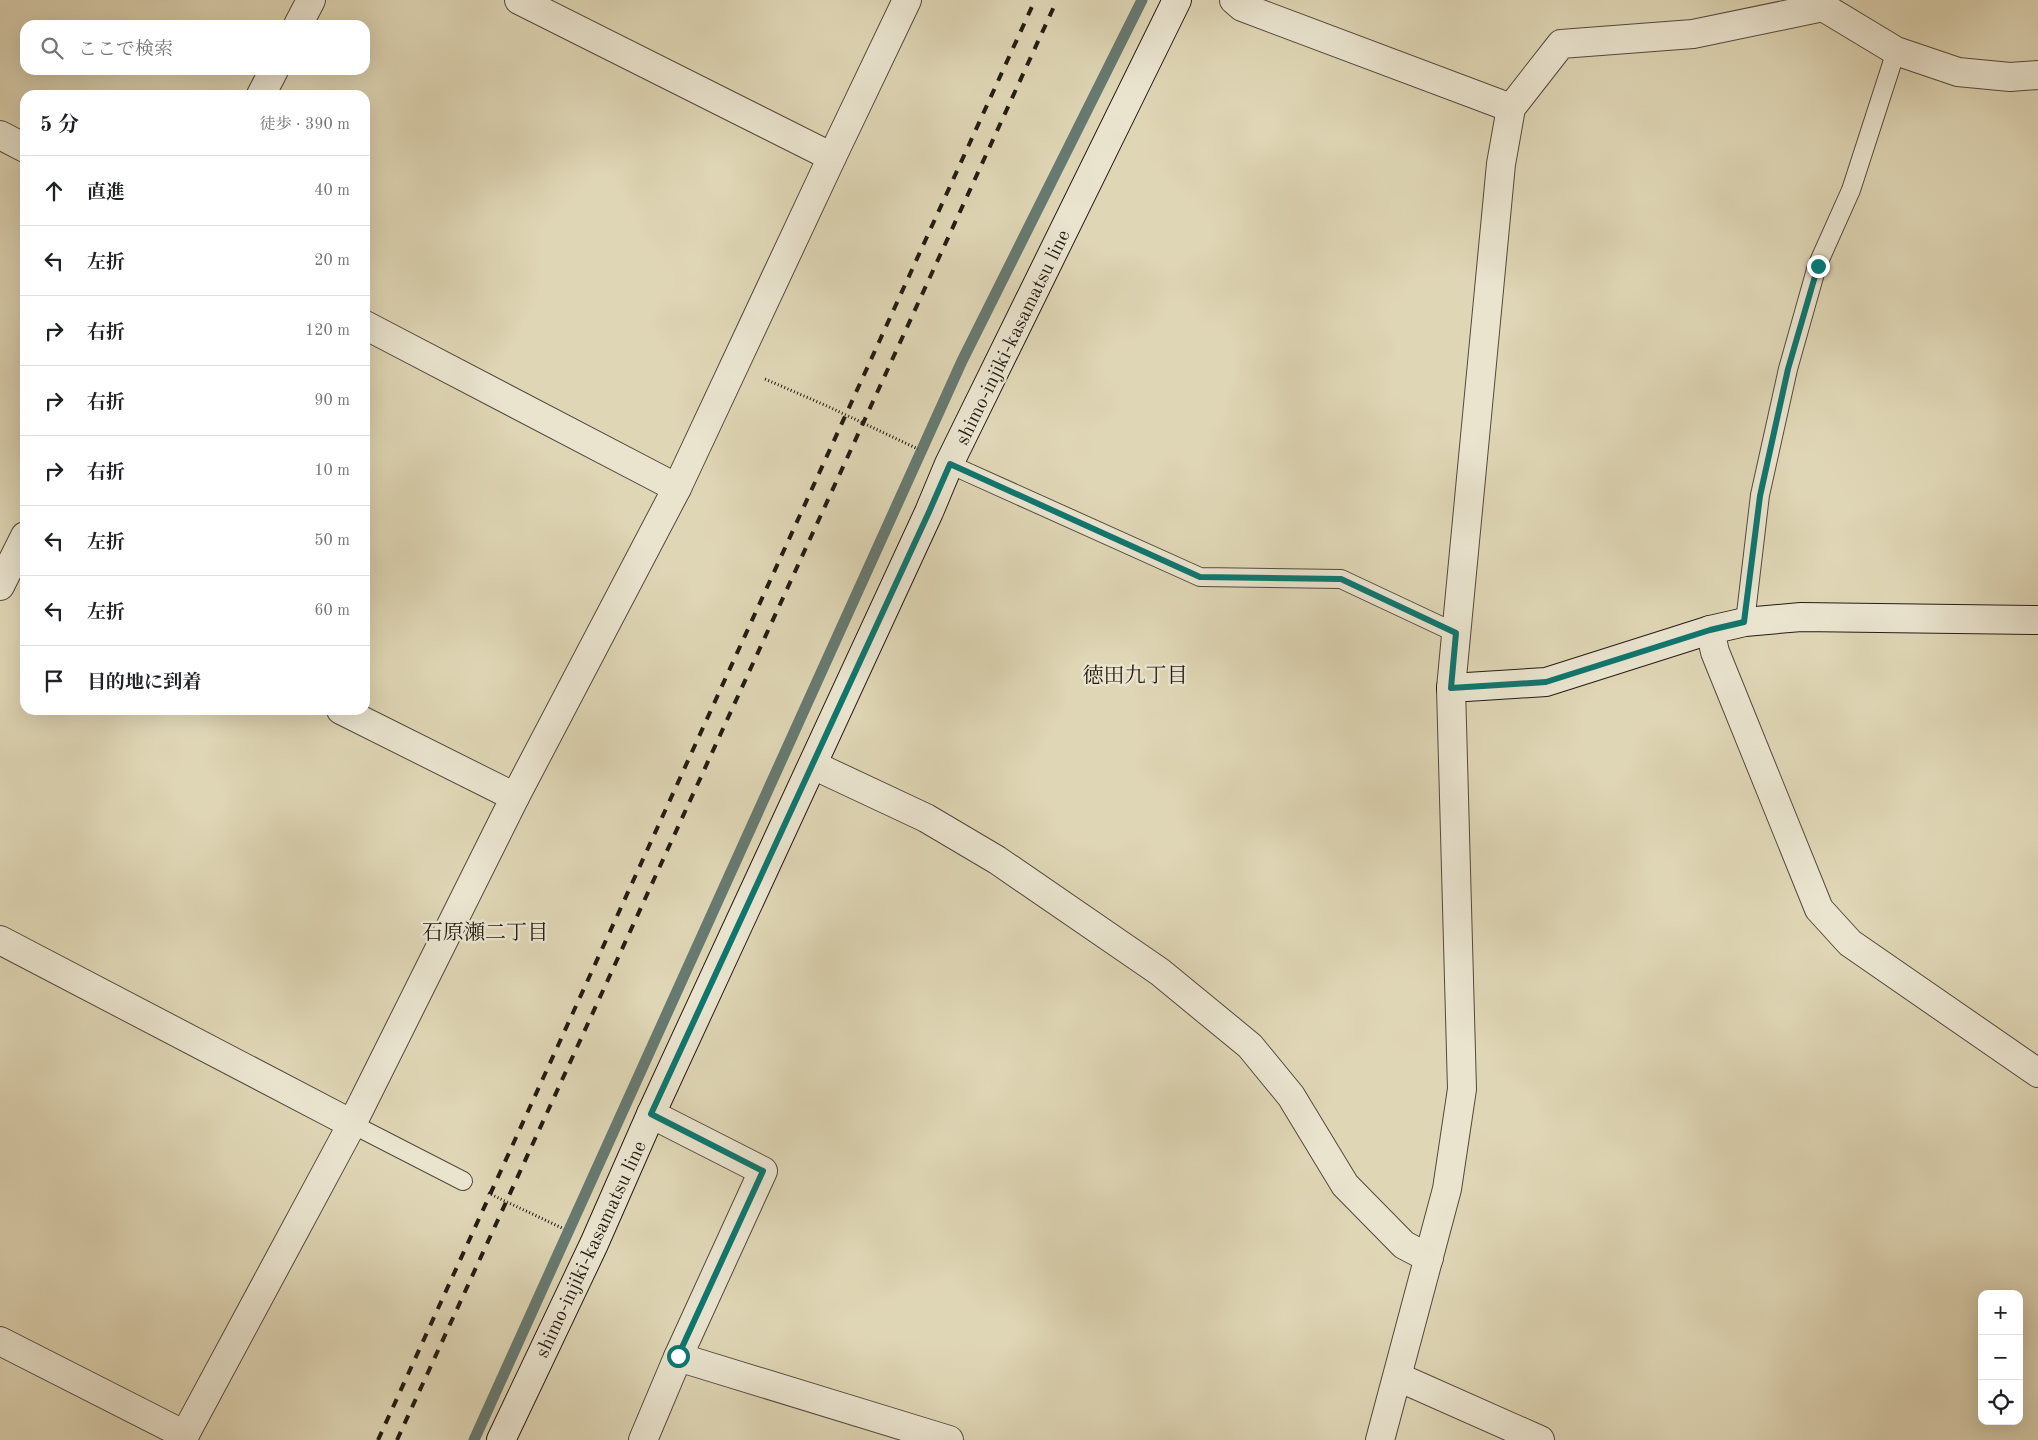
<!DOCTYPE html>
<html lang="ja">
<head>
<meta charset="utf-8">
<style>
	:root { --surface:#fff; --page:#f2f2f2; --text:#202124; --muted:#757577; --line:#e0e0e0 }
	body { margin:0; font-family:"Old Standard TT","Noto Serif JP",serif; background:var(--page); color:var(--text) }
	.controls { position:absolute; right:15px; bottom:15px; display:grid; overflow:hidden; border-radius:10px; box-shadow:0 5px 20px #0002 }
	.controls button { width:45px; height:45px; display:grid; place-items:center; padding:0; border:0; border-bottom:1px solid var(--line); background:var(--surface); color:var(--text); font:25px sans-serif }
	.stop { position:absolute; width:15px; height:15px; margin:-11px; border:4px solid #0f766e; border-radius:50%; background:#fff }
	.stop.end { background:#0f766e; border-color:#fff; box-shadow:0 1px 5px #0008 }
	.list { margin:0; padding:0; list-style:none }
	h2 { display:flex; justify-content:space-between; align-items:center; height:65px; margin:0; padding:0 20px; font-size:21px }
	h2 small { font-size:16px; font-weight:400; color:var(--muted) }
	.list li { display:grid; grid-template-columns:32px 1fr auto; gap:15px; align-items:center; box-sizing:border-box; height:70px; padding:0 20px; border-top:1px solid var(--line) }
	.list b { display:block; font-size:19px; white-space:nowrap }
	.list em { font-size:16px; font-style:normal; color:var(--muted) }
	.icon { flex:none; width:28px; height:28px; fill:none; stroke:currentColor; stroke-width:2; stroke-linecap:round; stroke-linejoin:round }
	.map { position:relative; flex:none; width:2038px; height:1440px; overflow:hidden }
	.search { position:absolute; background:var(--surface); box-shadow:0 5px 20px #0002; left:20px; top:20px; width:350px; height:55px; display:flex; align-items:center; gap:12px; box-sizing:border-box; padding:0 18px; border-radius:15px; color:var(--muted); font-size:19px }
	.panel { position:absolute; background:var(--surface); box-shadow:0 5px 20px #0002; left:20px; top:90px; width:350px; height:625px; border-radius:15px }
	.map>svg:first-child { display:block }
</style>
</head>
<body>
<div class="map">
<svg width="2038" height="1440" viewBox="0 0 2038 1440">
	<rect width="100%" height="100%" fill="#dfd6b5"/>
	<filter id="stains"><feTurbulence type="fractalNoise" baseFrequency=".004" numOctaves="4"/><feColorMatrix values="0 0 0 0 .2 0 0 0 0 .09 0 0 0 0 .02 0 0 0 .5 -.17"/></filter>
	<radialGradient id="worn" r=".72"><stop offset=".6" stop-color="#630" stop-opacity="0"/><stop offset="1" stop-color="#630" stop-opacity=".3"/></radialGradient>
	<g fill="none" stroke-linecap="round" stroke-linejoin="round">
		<!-- stream -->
		<polyline stroke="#677a71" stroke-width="11" points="474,1440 962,361 1142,0"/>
		<defs>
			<g id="lane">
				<polyline points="949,464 1200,577 1341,579 1456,633"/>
				<polyline points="1745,622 1760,495 1788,369 1817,266 1851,190 1896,51"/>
				<polyline points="352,1124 463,1181"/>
			</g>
			<g id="street">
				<polyline points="519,0 832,157"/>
				<polyline points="1234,0 1242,7 1511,108"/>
				<polyline points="298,25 311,0"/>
				<polyline points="261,95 274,70"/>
				<polyline points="0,135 25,148"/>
				<polyline points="365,325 677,488"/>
				<polyline points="0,586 25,536"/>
				<polyline points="1710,630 1715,652 1819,909 1850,943 2038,1073"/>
				<polyline points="341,710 515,797"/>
				<polyline points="813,765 926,818 997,860 1160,972 1250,1046 1291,1096 1345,1185 1404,1245 1429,1258"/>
				<polyline points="0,940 352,1124"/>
				<polyline points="651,1114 763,1171 678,1357 949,1440"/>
				<polyline points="0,1341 185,1435"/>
				<polyline points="1398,1377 1540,1440"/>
				<polyline points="182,1440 352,1124 515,797 677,488 832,157 907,0"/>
				<polyline points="643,1440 678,1357"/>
				<polyline points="1380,1440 1447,1189 1462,1089 1451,688 1501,164 1511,108 1561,44 1693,34 1823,7 1896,51 1958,72 2010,77 2038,75"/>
			</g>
			<g id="secondary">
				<polyline points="1451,688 1546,682 1710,630 1745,622 1801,617 2038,620"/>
				<polyline points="501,1440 594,1244 651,1114 929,512 949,464 1177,0"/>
			</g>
		</defs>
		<!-- lane casing -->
		<use href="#lane" stroke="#534a3c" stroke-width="20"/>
		<!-- street casing -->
		<use href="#street" stroke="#534a3c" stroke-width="30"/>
		<!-- secondary casing -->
		<use href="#secondary" stroke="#241c13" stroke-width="30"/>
		<!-- path -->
		<g stroke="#241c13" stroke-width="3" stroke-dasharray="1 2.5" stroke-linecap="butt">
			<polyline points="765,379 827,406 918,449"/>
			<polyline points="488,1193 564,1229"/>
		</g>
		<!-- lane -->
		<use href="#lane" stroke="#eae4cf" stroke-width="18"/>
		<!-- street -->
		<use href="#street" stroke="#eae4cf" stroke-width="28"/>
		<!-- secondary -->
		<use href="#secondary" stroke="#eae4cf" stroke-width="28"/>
		<!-- rail -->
		<g stroke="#241c13" stroke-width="4" stroke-dasharray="9 9" stroke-linecap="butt">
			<polyline points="378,1440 1035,0"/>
			<polyline points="397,1440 1057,0"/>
		</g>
	</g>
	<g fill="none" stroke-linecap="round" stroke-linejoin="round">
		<!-- route -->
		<polyline stroke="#0f766e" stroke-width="6" points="678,1356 763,1171 651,1114 929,512 950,464 1200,577 1341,579 1456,633 1451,688 1546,682 1710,630 1744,622 1760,496 1788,369 1818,266"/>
	</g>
	<g text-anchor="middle" stroke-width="5" stroke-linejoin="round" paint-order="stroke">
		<!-- street labels -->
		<g font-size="20" fill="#241c13" stroke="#eae4cf">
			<text transform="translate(1012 337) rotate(-64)" y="7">shimo-injiki-kasamatsu line</text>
			<text transform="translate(590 1249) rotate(-65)" y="7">shimo-injiki-kasamatsu line</text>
		</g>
		<!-- neighbourhood labels -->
		<g font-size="21" fill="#241c13" stroke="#eae4cf">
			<text x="1135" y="682">徳田九丁目</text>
			<text x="485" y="939">石原瀬二丁目</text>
		</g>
	</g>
	<rect width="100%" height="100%" filter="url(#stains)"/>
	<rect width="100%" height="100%" fill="url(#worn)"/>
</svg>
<div class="controls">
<button>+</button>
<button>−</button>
<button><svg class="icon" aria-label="locate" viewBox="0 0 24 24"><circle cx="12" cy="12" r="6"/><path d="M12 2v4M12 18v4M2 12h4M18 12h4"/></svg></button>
</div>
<div class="stop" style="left:678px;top:1356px"></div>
<div class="stop end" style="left:1818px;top:266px"></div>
<div class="search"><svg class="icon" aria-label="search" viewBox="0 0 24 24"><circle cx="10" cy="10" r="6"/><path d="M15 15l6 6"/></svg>ここで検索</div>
<section class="panel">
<h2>5 分<small>徒歩 · 390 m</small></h2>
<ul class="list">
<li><svg class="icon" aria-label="ahead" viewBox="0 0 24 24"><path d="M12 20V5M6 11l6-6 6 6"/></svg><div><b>直進</b></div><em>40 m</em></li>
<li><svg class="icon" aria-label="left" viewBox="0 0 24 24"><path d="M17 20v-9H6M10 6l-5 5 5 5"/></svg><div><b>左折</b></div><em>20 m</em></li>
<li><svg class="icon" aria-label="right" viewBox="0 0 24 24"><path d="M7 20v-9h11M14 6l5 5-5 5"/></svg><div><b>右折</b></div><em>120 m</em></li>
<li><svg class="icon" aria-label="right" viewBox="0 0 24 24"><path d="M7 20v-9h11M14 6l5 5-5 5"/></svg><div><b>右折</b></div><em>90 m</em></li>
<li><svg class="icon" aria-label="right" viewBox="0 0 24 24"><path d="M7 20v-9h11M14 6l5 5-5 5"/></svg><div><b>右折</b></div><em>10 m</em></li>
<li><svg class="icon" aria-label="left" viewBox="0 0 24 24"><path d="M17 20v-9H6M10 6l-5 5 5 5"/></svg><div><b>左折</b></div><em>50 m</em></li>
<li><svg class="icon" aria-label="left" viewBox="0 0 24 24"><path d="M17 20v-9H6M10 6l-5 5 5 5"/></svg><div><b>左折</b></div><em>60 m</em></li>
<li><svg class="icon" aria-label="arrive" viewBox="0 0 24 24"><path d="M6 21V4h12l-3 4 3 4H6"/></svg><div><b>目的地に到着</b></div></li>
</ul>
</section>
</div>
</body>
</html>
